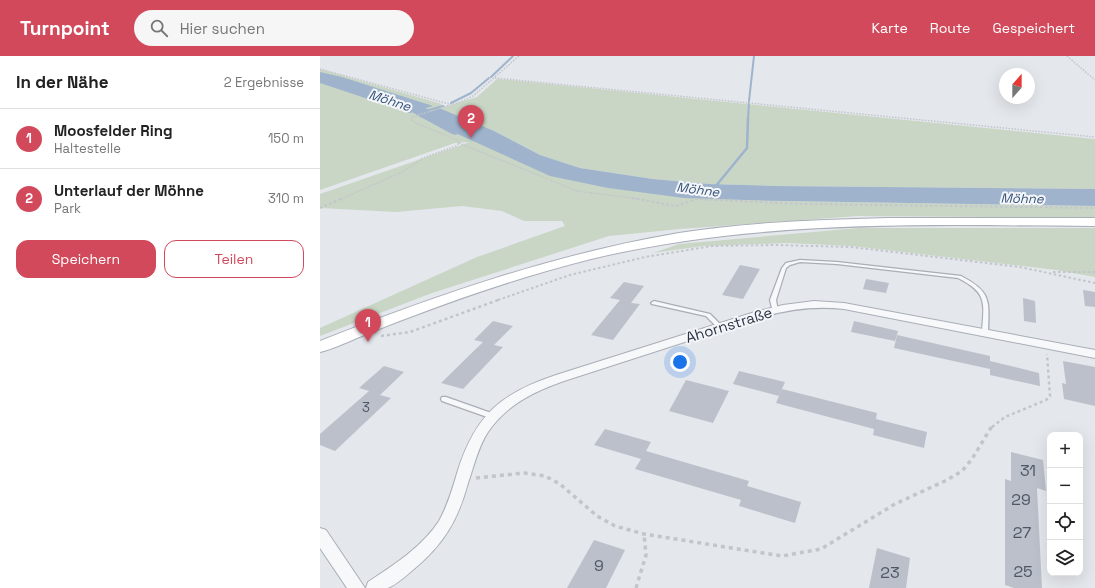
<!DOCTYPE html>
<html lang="de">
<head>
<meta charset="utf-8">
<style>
	:root { --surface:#fff; --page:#f6f6f6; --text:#222; --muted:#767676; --line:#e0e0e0; --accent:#d1495b }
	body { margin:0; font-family:"Space Grotesk",sans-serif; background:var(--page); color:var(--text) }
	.controls { position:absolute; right:12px; bottom:12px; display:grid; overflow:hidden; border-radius:8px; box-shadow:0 4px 16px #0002 }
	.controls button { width:36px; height:36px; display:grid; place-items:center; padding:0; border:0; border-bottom:1px solid var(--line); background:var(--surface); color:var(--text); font:20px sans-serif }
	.compass { position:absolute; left:679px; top:12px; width:36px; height:36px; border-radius:50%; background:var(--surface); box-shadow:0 4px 16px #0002; rotate:21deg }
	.you { position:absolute; left:360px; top:306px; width:14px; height:14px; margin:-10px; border:3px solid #fff; border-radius:50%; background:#1a73e8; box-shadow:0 0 0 6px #1a73e833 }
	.badge { display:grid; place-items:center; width:26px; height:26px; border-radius:50%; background:var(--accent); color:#fff; font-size:13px; font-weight:700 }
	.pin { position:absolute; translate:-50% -33px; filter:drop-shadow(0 1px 2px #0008) }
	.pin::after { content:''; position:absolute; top:21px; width:14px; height:12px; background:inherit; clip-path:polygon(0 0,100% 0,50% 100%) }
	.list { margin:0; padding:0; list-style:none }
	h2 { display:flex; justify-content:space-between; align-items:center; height:52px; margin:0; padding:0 16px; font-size:17px }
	h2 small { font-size:13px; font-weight:400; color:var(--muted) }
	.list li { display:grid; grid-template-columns:26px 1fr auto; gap:12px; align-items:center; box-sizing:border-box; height:60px; padding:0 16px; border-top:1px solid var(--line) }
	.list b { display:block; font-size:15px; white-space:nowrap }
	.list p { margin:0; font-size:13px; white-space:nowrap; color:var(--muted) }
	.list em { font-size:13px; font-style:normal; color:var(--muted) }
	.actions { display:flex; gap:8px; padding:12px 16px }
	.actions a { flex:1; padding:9px 0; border:1px solid var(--accent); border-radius:12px; text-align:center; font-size:14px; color:var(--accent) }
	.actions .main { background:var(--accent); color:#fff }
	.icon { flex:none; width:22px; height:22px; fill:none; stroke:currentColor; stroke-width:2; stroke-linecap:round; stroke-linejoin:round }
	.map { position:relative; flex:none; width:775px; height:532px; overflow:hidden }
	header { display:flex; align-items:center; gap:24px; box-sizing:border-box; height:56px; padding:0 20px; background:var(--accent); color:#fff }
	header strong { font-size:19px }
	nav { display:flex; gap:22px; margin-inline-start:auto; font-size:14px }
	.search { width:280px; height:36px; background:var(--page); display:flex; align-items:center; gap:10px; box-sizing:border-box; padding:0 14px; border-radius:22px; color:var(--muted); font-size:15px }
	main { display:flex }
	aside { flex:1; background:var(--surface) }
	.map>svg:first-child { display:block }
</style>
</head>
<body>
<header>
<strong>Turnpoint</strong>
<div class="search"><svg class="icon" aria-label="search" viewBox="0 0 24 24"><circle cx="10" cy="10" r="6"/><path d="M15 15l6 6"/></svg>Hier suchen</div>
<nav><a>Karte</a><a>Route</a><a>Gespeichert</a></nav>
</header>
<main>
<aside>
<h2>In der Nähe<small>2 Ergebnisse</small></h2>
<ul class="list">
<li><span class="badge">1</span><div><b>Moosfelder Ring</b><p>Haltestelle</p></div><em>150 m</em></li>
<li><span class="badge">2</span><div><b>Unterlauf der Möhne</b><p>Park</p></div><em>310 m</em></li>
</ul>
<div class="actions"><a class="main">Speichern</a><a>Teilen</a></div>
</aside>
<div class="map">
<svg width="775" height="532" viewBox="0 0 775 532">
	<rect width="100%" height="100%" fill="#e4e7ec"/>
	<!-- green -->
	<g fill="#c9d6c5">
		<polygon points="0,13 122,48 119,51 121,52 157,41 177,23 189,24 775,83 775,133 458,130 389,128 333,123 260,112 220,99 174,75 210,107 358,137 462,145 775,150 775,162 538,160 360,173 289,180 112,237 0,280 0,272 157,201 245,170 242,165 204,165 182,155 142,150 76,156 0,152 0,138 150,86 135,87 0,134"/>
		<polygon points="539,172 775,172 775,221 736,214 532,190 467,187 383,190 333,197 359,188"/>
	</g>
	<!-- water -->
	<g fill="#9fb4cc">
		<polygon points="0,16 22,21 113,50 90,57 0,27"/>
		<polygon points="119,52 174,75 220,99 260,112 333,123 389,128 458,130 775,133 775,150 462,145 364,142 288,132 230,120 98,60"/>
	</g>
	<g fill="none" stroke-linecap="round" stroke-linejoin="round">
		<!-- stream-far1 -->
		<g stroke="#9fb4cc" stroke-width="2">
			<polyline points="171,21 193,0"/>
			<polyline points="429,45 434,0"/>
			<polyline points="131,47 151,37 169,22"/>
			<polyline points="102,56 123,50"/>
			<polyline points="428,63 429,47"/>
		</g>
		<!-- stream -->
		<polyline stroke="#9fb4cc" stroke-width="2.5" points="395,131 427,92 428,62"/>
		<!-- river -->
		<polygon fill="#9fb4cc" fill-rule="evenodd" points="0,17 98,48 140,71 143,74 140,77 135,79 130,77 88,54 0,25"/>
	</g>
	<!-- building -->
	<g fill="#bbc0ca">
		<polygon points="420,209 440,213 423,243 402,239"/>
		<polygon points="546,223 569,227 566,237 543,233"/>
		<polygon points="304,226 324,230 311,247 320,248 293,284 271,279 300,244 290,242"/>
		<polygon points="763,234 775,236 775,251 765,250"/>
		<polygon points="703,242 715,245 716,267 704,265"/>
		<polygon points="173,265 193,270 174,289 183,291 143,333 121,327 163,286 154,284"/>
		<polygon points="534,265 578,275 575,285 531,276"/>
		<polygon points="577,279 670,300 670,305 719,317 720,330 670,319 670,313 574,292"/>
		<polygon points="743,305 775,311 775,350 744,343 742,327 746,328"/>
		<polygon points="64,310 84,316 60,339 71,342 15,395 0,389 0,378 49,335 39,332"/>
		<polygon points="419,315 465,326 459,340 413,328"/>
		<polygon points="366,324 409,335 393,367 349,355"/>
		<polygon points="462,333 557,357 556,363 607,376 604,392 553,379 554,373 456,347"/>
		<polygon points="285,373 331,386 326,395 429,425 427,430 481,446 475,467 419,450 421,444 315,413 321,403 274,389"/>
		<polygon points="691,396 723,404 726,435 717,432 722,532 694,532 685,529 685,423 691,425"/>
		<polygon points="274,484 305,494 286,532 247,532"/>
		<polygon points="557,492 590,502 586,532 549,532"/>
	</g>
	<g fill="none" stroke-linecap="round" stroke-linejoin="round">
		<defs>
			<g id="service">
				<path d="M480,204L517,206L641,220C672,236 669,245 668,277L665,279L662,277C664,247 668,237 638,222L517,208L480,206L470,209L466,212L456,244L458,255L455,257L453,256L450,244L462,212L466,207Z"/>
				<polygon points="334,245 390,258 404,272 401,274 399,273 386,260 332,248 331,247"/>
				<polygon points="122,341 126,341 174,358 175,360 174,362 170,362 122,345 121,343"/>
			</g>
			<g id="minor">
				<path d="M494,245L524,247L775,294V302L524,253C496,250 470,253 442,261L244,325C215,335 186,349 168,376C158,391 154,410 148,427C138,464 124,488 94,513C88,518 74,531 67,532C60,532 52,532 46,532L48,526C74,509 102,491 119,465C128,449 133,431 138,414C156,358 182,337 236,319L435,256L463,249Z"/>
				<polygon points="0,472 6,474 45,532 27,532 0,492"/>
			</g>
			<path id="secondary" d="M568,162H775V170C606,169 437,163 271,203C211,218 151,238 93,260C74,267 56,274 37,282C25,287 13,293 0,296V285C117,239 235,198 359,177C428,166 498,164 568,162Z"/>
		</defs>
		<!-- service casing -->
		<use href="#service" stroke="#a9aeb7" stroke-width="2.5"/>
		<!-- minor casing -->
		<use href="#minor" stroke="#a9aeb7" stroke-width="2"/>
		<!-- secondary casing -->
		<use href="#secondary" stroke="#a9aeb7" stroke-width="2"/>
		<!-- path-far3 -->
		<g stroke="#c2c5cb" stroke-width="1.5" stroke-dasharray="1.5 1.5" stroke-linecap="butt">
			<polyline points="747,0 775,24"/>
			<polyline points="0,13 129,48"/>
			<polyline points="175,22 775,81"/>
			<polyline points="139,87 257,135 320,143"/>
			<polyline points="21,143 82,116 103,102 136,90 139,87 137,84 96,67 91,64 92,61 140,46 153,40 199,0"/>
		</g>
		<!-- path-far2 -->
		<g stroke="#c2c5cb" stroke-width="2" stroke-dasharray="2.5 2.5" stroke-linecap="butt">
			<polyline points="312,142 356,150 376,143 483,148 775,152"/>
			<polyline points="0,152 23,142"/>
			<polyline points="733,216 775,216"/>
			<polyline points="178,244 250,219 325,201 392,190 455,189 531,191 700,211 775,227"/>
		</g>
		<!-- path-far1 -->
		<g stroke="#c2c5cb" stroke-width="2.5" stroke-dasharray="3 3" stroke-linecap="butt">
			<polyline points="61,280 90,276 181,243"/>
			<polyline points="672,371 685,361 726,344 730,340 727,298"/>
		</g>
		<!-- path -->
		<g stroke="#c2c5cb" stroke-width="3.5" stroke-dasharray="4 4" stroke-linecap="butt">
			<polyline points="156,422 204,417 225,420 240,428 277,460 295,470 324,478 462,500 501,493 575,448 627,424 642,415 652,403 672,370"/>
			<polyline points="316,532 326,499 324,478"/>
		</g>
		<!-- service -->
		<use href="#service" fill="#f7f8fa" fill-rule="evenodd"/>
		<!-- minor -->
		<use href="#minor" fill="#f7f8fa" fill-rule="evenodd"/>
		<!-- secondary -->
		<use href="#secondary" fill="#fff" fill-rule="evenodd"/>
	</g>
	<g text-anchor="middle" stroke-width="4" stroke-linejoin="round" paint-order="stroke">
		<!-- far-water labels -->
		<g font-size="13" font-style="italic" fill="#34527a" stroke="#f4f6f9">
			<text transform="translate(70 44) rotate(18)" y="5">Möhne</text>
			<text transform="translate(378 133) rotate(7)" y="5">Möhne</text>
			<text transform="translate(702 142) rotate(1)" y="5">Möhne</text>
		</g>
		<!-- number labels -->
		<g font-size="13" fill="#4f5766">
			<text x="46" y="356">3</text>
		</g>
		<!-- street labels -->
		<g font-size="15" fill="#2b3445" stroke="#f4f6f9">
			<text transform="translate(409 269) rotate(-17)" y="5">Ahornstraße</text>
		</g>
		<!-- near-number labels -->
		<g font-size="16" fill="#4f5766">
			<text x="708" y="420">31</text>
			<text x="701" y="449">29</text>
			<text x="702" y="482">27</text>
			<text x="279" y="515">9</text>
			<text x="703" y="521">25</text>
			<text x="570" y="522">23</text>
		</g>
	</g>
</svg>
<div class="controls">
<button>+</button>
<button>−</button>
<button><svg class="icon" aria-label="locate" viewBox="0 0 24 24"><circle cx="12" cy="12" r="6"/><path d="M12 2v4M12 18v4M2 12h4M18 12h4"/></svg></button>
<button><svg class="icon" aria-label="layers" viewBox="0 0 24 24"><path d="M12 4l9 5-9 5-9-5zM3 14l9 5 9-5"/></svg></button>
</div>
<svg class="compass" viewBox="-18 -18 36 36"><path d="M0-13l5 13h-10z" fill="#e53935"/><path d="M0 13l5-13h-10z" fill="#767676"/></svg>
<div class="you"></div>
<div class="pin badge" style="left:48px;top:286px">1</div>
<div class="pin badge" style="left:151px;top:82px">2</div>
</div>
</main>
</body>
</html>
